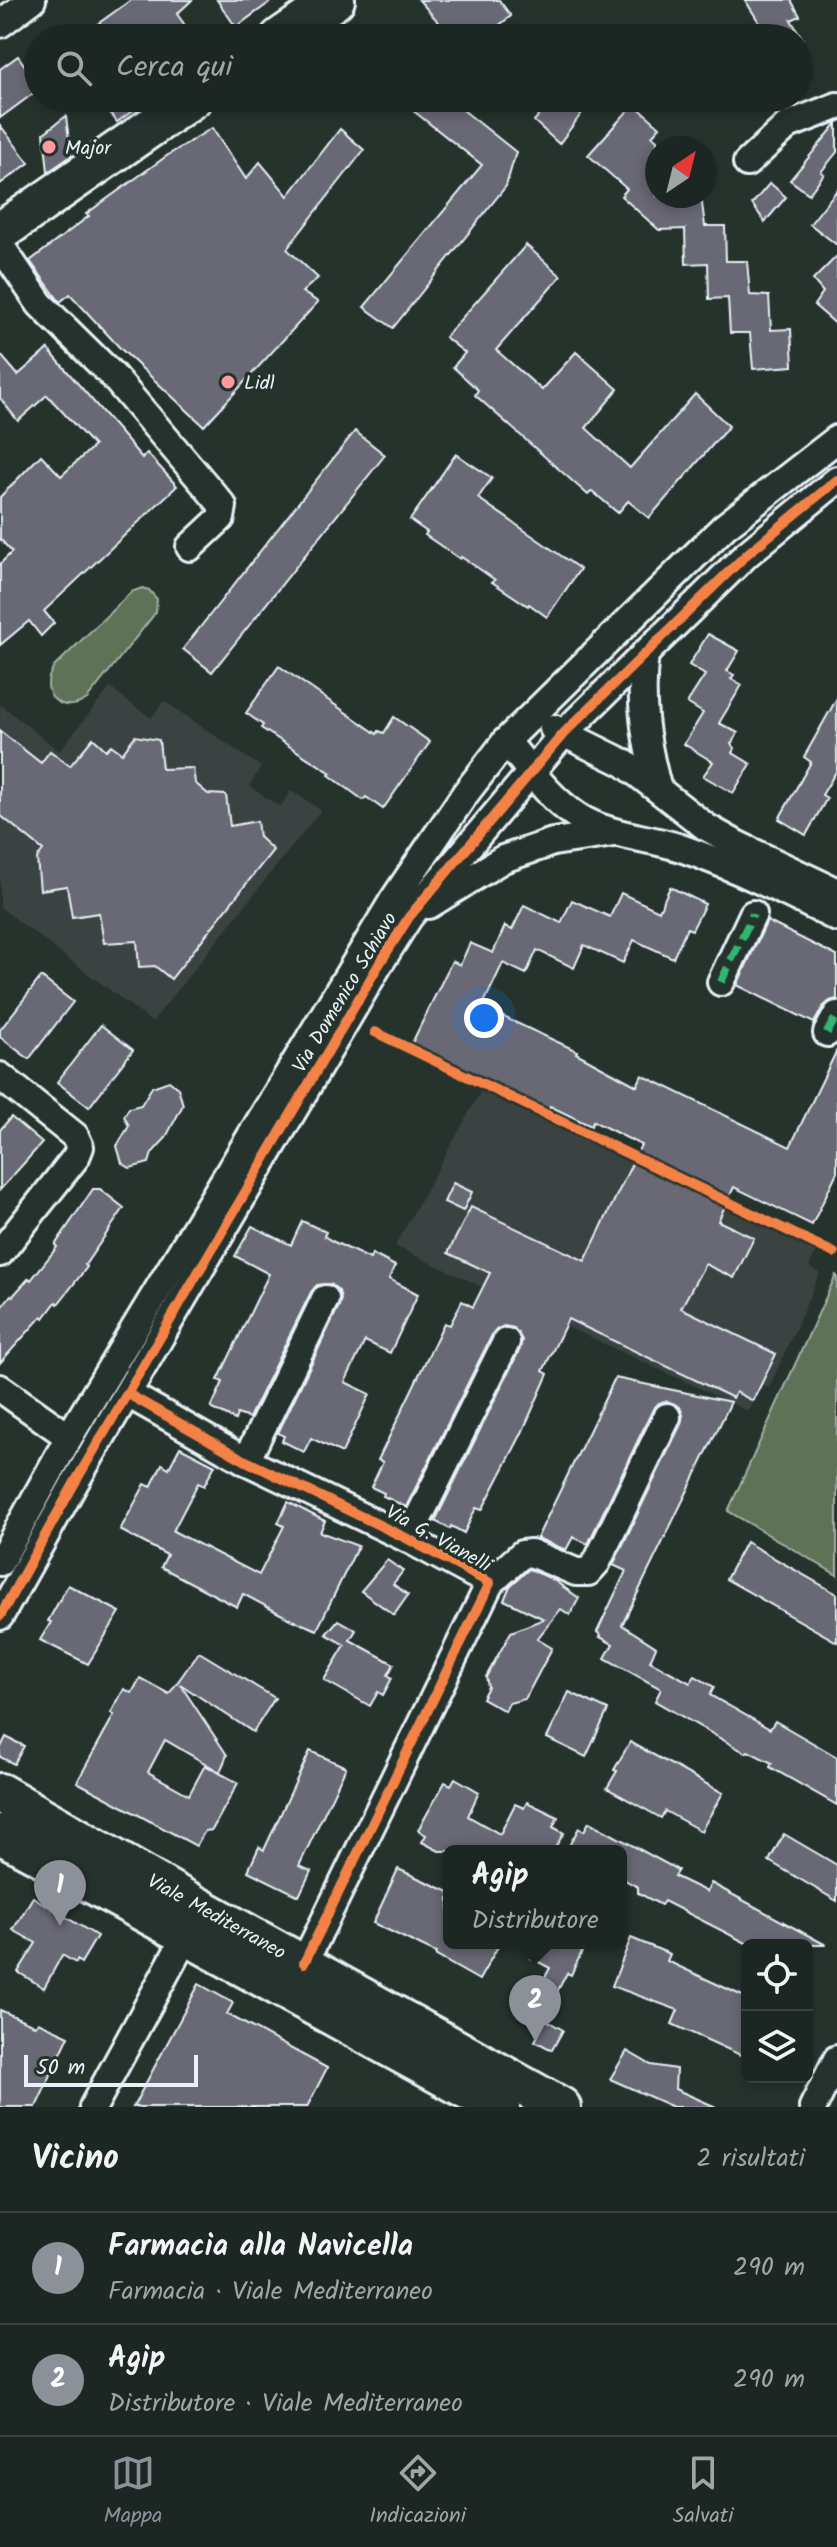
<!DOCTYPE html>
<html lang="it">
<head>
<meta charset="utf-8">
<style>
	:root { --surface:#1c2622; --page:#29322f; --text:#f1f3f6; --muted:#a0a5a5; --line:#3a4340; --accent:#8c9099 }
	body { margin:0; font-family:Kalam,sans-serif; background:var(--page); color:var(--text) }
	.controls { position:absolute; right:24px; bottom:24px; display:grid; overflow:hidden; border-radius:12px; box-shadow:0 4px 12px #0003 }
	.controls button { width:72px; height:72px; display:grid; place-items:center; padding:0; border:0; border-bottom:2px solid var(--line); background:var(--surface); color:var(--text); font:40px sans-serif }
	.compass { position:absolute; left:645px; top:136px; width:72px; height:72px; border-radius:50%; background:var(--surface); box-shadow:0 4px 12px #0003; rotate:35deg }
	.scale { position:absolute; left:24px; bottom:20px; width:174px; box-sizing:border-box; padding-left:8px; border:4px solid #e8f1f8; border-top:0; font-size:22px; line-height:28px; white-space:nowrap; color:#e8f1f8; -webkit-text-stroke:6px #26332d; paint-order:stroke }
	.you { position:absolute; left:484px; top:1018px; width:28px; height:28px; margin:-20px; border:6px solid #fff; border-radius:50%; background:#1a73e8; box-shadow:0 0 0 12px #1a73e833 }
	.badge { display:grid; place-items:center; width:52px; height:52px; border-radius:50%; background:var(--accent); color:#fff; font-size:26px; font-weight:700 }
	.pin { position:absolute; translate:-50% -66px; filter:drop-shadow(0 2px 4px #0008) }
	.pin::after { content:''; position:absolute; top:42px; width:28px; height:24px; background:inherit; clip-path:polygon(0 0,100% 0,50% 100%) }
	.popup { position:absolute; left:443px; top:1845px; width:184px; height:104px; box-sizing:border-box; display:grid; place-content:center; border-radius:12px; background:var(--surface); filter:drop-shadow(0 2px 6px #0005); font-size:26px; white-space:nowrap; color:var(--muted) }
	.popup b { font-size:30px; color:var(--text) }
	.popup::after { content:''; position:absolute; left:50%; top:100%; margin-left:-16px; border:16px solid transparent; border-top-color:var(--surface) }
	.list { margin:0; padding:0; list-style:none }
	h2 { display:flex; justify-content:space-between; align-items:center; height:104px; margin:0; padding:0 32px; font-size:34px }
	h2 small { font-size:26px; font-weight:400; color:var(--muted) }
	.list li { display:grid; grid-template-columns:52px 1fr auto; gap:24px; align-items:center; box-sizing:border-box; height:112px; padding:0 32px; border-top:2px solid var(--line) }
	.list b { display:block; font-size:30px; white-space:nowrap }
	.list p { margin:0; font-size:26px; white-space:nowrap; color:var(--muted) }
	.list em { font-size:26px; font-style:normal; color:var(--muted) }
	.icon { flex:none; width:44px; height:44px; fill:none; stroke:currentColor; stroke-width:2; stroke-linecap:round; stroke-linejoin:round }
	.map { position:relative; flex:none; width:837px; height:2107px; overflow:hidden }
	.search { position:absolute; background:var(--surface); box-shadow:0 4px 12px #0003; left:24px; right:24px; top:24px; height:88px; display:flex; align-items:center; gap:20px; box-sizing:border-box; padding:0 28px; border-radius:44px; color:var(--muted); font-size:30px }
	.sheet { height:328px; background:var(--surface) }
	nav { display:flex; justify-content:space-around; align-items:center; box-sizing:border-box; height:112px; border-top:2px solid var(--line); background:var(--surface); font-size:22px; color:var(--muted) }
	nav a { display:grid; justify-items:center; gap:4px }
	nav .on { color:var(--accent) }
	.map>svg:first-child { display:block }
</style>
</head>
<body>
<div class="map">
<svg width="837" height="2107" viewBox="0 0 837 2107">
	<rect width="100%" height="100%" fill="#26332d"/>
	<filter id="ink" filterUnits="userSpaceOnUse"><feTurbulence type="fractalNoise" baseFrequency=".0125" numOctaves="2"/><feDisplacementMap in="SourceGraphic" scale="16" xChannelSelector="R" yChannelSelector="G"/><feConvolveMatrix kernelMatrix="1 2 1 2 8 2 1 2 1" color-interpolation-filters="sRGB"/></filter>
	<g filter="url(#ink)">
		<!-- built -->
		<g fill="#3a4342">
			<polygon points="110,688 151,718 164,701 261,767 249,786 280,807 291,791 321,810 152,1022 0,907 0,704 59,751"/>
			<polygon points="481,1091 816,1251 809,1267 820,1273 769,1388 762,1384 748,1411 395,1246"/>
		</g>
		<!-- green -->
		<g fill="#5d7256" stroke="#a2b2a7" stroke-width="2">
			<path d="M142,588L149,590L157,599L156,612L87,699C62,717 36,693 54,667L131,592Z"/>
			<polygon points="836,1275 837,1276 837,1575 728,1511"/>
		</g>
		<!-- building -->
		<g fill="#696874" stroke="#e8f1f8" stroke-width="2">
			<polygon points="131,0 192,0 177,14 194,38 78,38"/>
			<polygon points="217,0 273,0 236,27"/>
			<polygon points="419,0 499,0 511,16 493,30 500,38 432,38 441,25"/>
			<polygon points="745,0 791,0 800,16 791,20 802,38 769,38"/>
			<polygon points="18,56 38,84 38,90 0,118 0,69"/>
			<polygon points="99,98 150,98 117,122"/>
			<polygon points="397,98 448,98 516,152 506,186 393,328 364,307 482,165"/>
			<polygon points="541,98 593,98 559,144 534,121 539,115 532,109"/>
			<polygon points="634,104 660,127 652,136 657,140 657,196 701,196 705,226 725,226 726,261 747,261 750,295 769,296 771,330 791,329 793,366 753,369 750,333 730,333 728,298 709,299 708,263 686,264 685,229 659,230 621,196 627,189 588,155"/>
			<polygon points="66,116 71,156 48,172 44,133"/>
			<polygon points="837,123 837,152 821,172 824,174 809,194 790,180"/>
			<polygon points="0,125 29,163 0,184"/>
			<polygon points="212,128 246,179 260,162 288,196 340,129 364,150 287,249 318,278 302,292 318,302 204,426 121,349 70,294 60,302 30,261 89,216 86,214 168,155"/>
			<polygon points="770,183 786,197 765,222 752,204"/>
			<polygon points="837,190 837,245 810,224"/>
			<polygon points="526,245 561,276 496,350 542,390 576,352 618,389 586,428 630,468 695,394 729,426 649,518 628,501 618,513 592,491 588,495 475,395 478,390 453,367 465,353 445,337"/>
			<polygon points="837,256 837,325 814,305 823,292 813,280"/>
			<polygon points="48,349 142,458 147,453 177,486 44,611 54,623 41,636 29,621 0,645 0,564 12,552 0,539 0,497 41,455 61,476 94,446 47,395 18,421 0,398 0,354 18,375"/>
			<polygon points="355,431 385,455 212,672 183,649"/>
			<polygon points="456,454 492,478 478,498 580,569 547,617 529,604 528,606 492,582 495,580 478,568 461,557 460,559 425,535 427,532 410,520"/>
			<polygon points="708,634 739,651 727,671 734,675 731,679 742,685 719,723 738,733 731,744 735,748 733,753 751,764 733,793 703,776 713,762 684,744 703,713 687,703 705,675 689,665"/>
			<polygon points="279,666 377,734 379,731 384,733 394,717 430,742 383,809 366,797 363,800 329,775 331,773 261,728 263,725 246,713"/>
			<polygon points="837,698 837,770 822,795 827,798 806,835 779,819 811,762 804,757"/>
			<polygon points="0,731 41,763 50,751 70,766 93,738 106,750 111,745 122,753 135,736 159,740 162,769 193,768 195,783 208,794 226,795 230,826 257,821 259,837 273,850 171,979 155,966 139,967 137,941 104,943 99,913 72,917 67,886 40,890 37,858 43,850 0,815"/>
			<polygon points="670,887 705,904 692,930 687,928 673,958 634,940 623,963 584,945 574,968 537,950 526,974 503,963 482,1007 577,1051 576,1053 637,1086 642,1075 790,1147 837,1050 837,1172 812,1225 734,1187 718,1221 754,1238 734,1278 705,1264 681,1308 776,1354 753,1401 736,1392 733,1398 568,1319 543,1371 548,1374 521,1435 482,1510 476,1508 464,1533 451,1526 450,1529 435,1521 520,1349 522,1340 514,1328 504,1326 497,1329 492,1335 406,1507 383,1496 384,1493 371,1487 383,1462 378,1460 444,1323 450,1325 462,1301 473,1307 490,1273 448,1253 471,1207 585,1261 641,1145 593,1121 591,1126 550,1106 548,1110 412,1043 452,961 460,965 470,943 493,953 505,926 512,930 524,905 561,923 572,900 610,917 621,893 659,911"/>
			<polygon points="767,921 837,956 837,999 830,1001 823,1007 814,1023 737,985"/>
			<polygon points="41,977 73,1002 29,1059 0,1037 0,1030"/>
			<polygon points="101,1025 133,1050 89,1107 57,1082"/>
			<polygon points="169,1081 178,1088 183,1105 165,1139 152,1153 149,1163 130,1168 122,1163 117,1146 129,1126 124,1116 129,1108 141,1105 152,1087"/>
			<polygon points="11,1117 42,1143 0,1190 0,1130"/>
			<polygon points="453,1183 472,1192 463,1211 444,1202"/>
			<polygon points="93,1189 100,1189 124,1208 85,1265 87,1267 58,1304 56,1302 44,1318 42,1316 0,1363 0,1309 11,1295 13,1296 29,1278 31,1280 57,1247 55,1245"/>
			<polygon points="302,1221 326,1232 324,1236 332,1241 370,1259 372,1254 395,1266 389,1279 418,1294 390,1353 365,1341 345,1382 370,1394 342,1453 311,1438 304,1452 282,1441 284,1436 278,1433 339,1306 341,1299 339,1291 331,1284 317,1285 311,1292 249,1418 237,1414 235,1420 211,1408 223,1382 218,1380 269,1274 235,1256 252,1226 291,1245"/>
			<polygon points="615,1378 731,1402 622,1625 656,1647 650,1661 690,1683 695,1676 714,1687 710,1695 770,1729 775,1721 837,1757 837,1805 770,1767 772,1763 748,1751 746,1753 655,1701 661,1689 605,1658 613,1644 600,1637 601,1635 597,1632 626,1571 613,1565 681,1424 683,1415 680,1407 667,1401 659,1403 653,1409 588,1544 573,1537 566,1550 537,1538"/>
			<polygon points="180,1447 215,1465 204,1486 198,1483 173,1531 259,1575 284,1526 278,1523 288,1502 325,1521 320,1532 358,1546 317,1630 290,1619 243,1594 237,1607 161,1567 167,1555 120,1530 145,1484 151,1487 162,1464 169,1468"/>
			<polygon points="746,1542 837,1594 837,1642 726,1579"/>
			<polygon points="387,1560 403,1571 393,1584 408,1595 394,1615 361,1591"/>
			<polygon points="529,1569 552,1579 579,1598 570,1615 561,1609 537,1639 552,1648 525,1699 509,1703 505,1711 482,1698 488,1687 486,1677 511,1632 544,1619 504,1600 510,1586"/>
			<polygon points="68,1585 120,1612 88,1664 40,1640 51,1622 48,1621"/>
			<polygon points="338,1620 356,1630 350,1640 394,1664 388,1675 392,1678 383,1695 378,1692 370,1706 324,1680 345,1645 326,1634"/>
			<polygon points="199,1652 275,1698 253,1732 180,1684 227,1755 220,1772 165,1740 148,1772 189,1795 205,1765 238,1783 212,1830 205,1831 196,1846 77,1782 114,1715 111,1713 124,1689 132,1693 140,1678 169,1694"/>
			<polygon points="569,1692 608,1710 586,1757 547,1738"/>
			<polygon points="6,1737 24,1746 14,1764 0,1757 0,1749"/>
			<polygon points="630,1742 723,1793 701,1831 665,1811 661,1818 607,1788 617,1771 614,1770"/>
			<polygon points="310,1751 346,1767 299,1866 311,1871 299,1896 248,1871 259,1847 264,1850"/>
			<polygon points="455,1778 479,1792 468,1816 500,1834 515,1804 524,1808 527,1802 558,1817 553,1827 564,1833 553,1851 439,1851 422,1842 426,1835 418,1830 445,1782 451,1785"/>
			<polygon points="589,1822 678,1870 674,1876 707,1892 711,1883 826,1945 750,1945 664,1901 661,1905 638,1893 638,1887 621,1878 621,1851 566,1851 579,1828 584,1831"/>
			<polygon points="784,1834 837,1865 837,1901 769,1861"/>
			<polygon points="398,1869 449,1892 449,1943 500,1943 479,1980 435,1955 436,1953 373,1923"/>
			<polygon points="33,1897 97,1936 81,1963 77,1960 76,1963 62,1955 44,1988 18,1972 36,1943 13,1930"/>
			<polygon points="631,1938 670,1954 667,1961 747,1998 747,2058 672,2024 678,2010 612,1986"/>
			<polygon points="538,1943 586,1943 571,1975 567,1973 547,2011 531,2003 550,1968 531,1958"/>
			<polygon points="199,1984 233,2003 227,2014 327,2068 307,2107 133,2107"/>
			<polygon points="0,2010 36,2026 38,2022 69,2036 36,2107 0,2107"/>
			<polygon points="546,2020 563,2030 552,2050 535,2041"/>
			<polygon points="627,2051 651,2065 676,2069 675,2089 716,2107 673,2107 610,2079"/>
		</g>
		<g fill="none" stroke-linecap="round" stroke-linejoin="round">
			<defs>
				<g id="street">
					<polyline points="0,24 32,0"/>
					<polyline points="747,163 788,125 837,106"/>
					<polyline points="0,245 40,304 113,376 223,506 221,518 190,547"/>
					<path d="M645,653C639,701 645,740 657,786"/>
					<polyline points="553,728 624,763 706,827 738,845 837,892"/>
					<path d="M506,741C529,768 547,796 577,816C607,836 648,837 681,848C735,867 786,892 837,918"/>
					<polyline points="429,905 503,859 553,842 614,833"/>
					<polyline points="721,982 753,914"/>
					<polyline points="827,1033 837,1015"/>
					<polyline points="0,1076 75,1136 80,1147 76,1157 0,1253"/>
					<polyline points="0,1388 69,1437"/>
					<polyline points="128,1394 246,1461 408,1539 490,1583 304,1963"/>
					<polyline points="246,1461 325,1299"/>
					<polyline points="408,1539 506,1342"/>
					<polyline points="0,1562 69,1437 394,899 465,794 506,741 724,527 837,439"/>
					<polyline points="490,1583 522,1554 531,1553 576,1572 588,1572 597,1562 667,1417"/>
					<polyline points="0,1616 74,1484 378,966 409,917 564,733 747,554 837,480"/>
					<polyline points="93,2107 187,1934"/>
					<polyline points="813,2107 837,2059"/>
				</g>
				<g id="secondary">
					<polyline points="280,38 335,0"/>
					<polyline points="0,232 193,98"/>
					<polyline points="0,1793 193,1904 561,2107"/>
					<path d="M0,1834C167,1923 332,2017 500,2107"/>
				</g>
			</defs>
			<!-- street casing -->
			<use href="#street" stroke="#e8f1f8" stroke-width="32"/>
			<!-- secondary casing -->
			<use href="#secondary" stroke="#e8f1f8" stroke-width="44"/>
			<!-- street -->
			<use href="#street" stroke="#26332d" stroke-width="26"/>
			<!-- secondary -->
			<use href="#secondary" stroke="#26332d" stroke-width="38"/>
			<!-- quiet -->
			<g stroke="#33b770" stroke-width="8" stroke-dasharray="16 8" stroke-linecap="butt">
				<polyline points="721,982 753,914"/>
				<polyline points="827,1033 837,1015"/>
			</g>
			<defs>
				<g id="cycleway">
					<polyline points="375,1032 834,1253"/>
					<polyline points="128,1394 246,1461 408,1539 490,1583 304,1963"/>
					<polyline points="0,1616 74,1484 378,966 409,917 564,733 747,554 837,480"/>
				</g>
			</defs>
			<!-- cycleway casing -->
			<use href="#cycleway" stroke="#26332d" stroke-width="15"/>
			<!-- cycleway -->
			<use href="#cycleway" stroke="#f48246" stroke-width="10"/>
		</g>
	</g>
	<!-- markers -->
	<g fill="#ff9aa2" stroke="#26332d" stroke-width="3">
		<circle cx="49" cy="147" r="8"/>
		<circle cx="228" cy="382" r="8"/>
	</g>
	<g text-anchor="middle" stroke-width="7" stroke-linejoin="round" paint-order="stroke">
		<!-- poi labels -->
		<g font-size="20" fill="#e8f1f8" stroke="#26332d" text-anchor="start">
			<text x="65" y="154">Major</text>
			<text x="244" y="389">Lidl</text>
		</g>
		<!-- street labels -->
		<g font-size="20" fill="#e8f1f8" stroke="#26332d">
			<text transform="translate(344 992) rotate(-59)" y="7">Via Domenico Schiavo</text>
			<text transform="translate(439 1538) rotate(29)" y="7">Via G. Vianelli</text>
			<text transform="translate(217 1916) rotate(29)" y="7">Viale Mediterraneo</text>
		</g>
	</g>
</svg>
<div class="controls">
<button><svg class="icon" aria-label="locate" viewBox="0 0 24 24"><circle cx="12" cy="12" r="6"/><path d="M12 2v4M12 18v4M2 12h4M18 12h4"/></svg></button>
<button><svg class="icon" aria-label="layers" viewBox="0 0 24 24"><path d="M12 4l9 5-9 5-9-5zM3 14l9 5 9-5"/></svg></button>
</div>
<svg class="compass" viewBox="-18 -18 36 36"><path d="M0-13l5 13h-10z" fill="#e53935"/><path d="M0 13l5-13h-10z" fill="#a0a5a5"/></svg>
<div class="scale">50 m</div>
<div class="you"></div>
<div class="pin badge" style="left:60px;top:1926px">1</div>
<div class="pin badge" style="left:535px;top:2041px">2</div>
<div class="popup"><b>Agip</b>Distributore</div>
<div class="search"><svg class="icon" aria-label="search" viewBox="0 0 24 24"><circle cx="10" cy="10" r="6"/><path d="M15 15l6 6"/></svg>Cerca qui</div>
</div>
<section class="sheet">
<h2>Vicino<small>2 risultati</small></h2>
<ul class="list">
<li><span class="badge">1</span><div><b>Farmacia alla Navicella</b><p>Farmacia · Viale Mediterraneo</p></div><em>290 m</em></li>
<li><span class="badge">2</span><div><b>Agip</b><p>Distributore · Viale Mediterraneo</p></div><em>290 m</em></li>
</ul>
</section>
<nav>
<a class="on"><svg class="icon" aria-label="map" viewBox="0 0 24 24"><path d="M3 6l6-2 6 2 6-2v14l-6 2-6-2-6 2zM9 4v14M15 6v14"/></svg>Mappa</a>
<a><svg class="icon" aria-label="directions" viewBox="0 0 24 24"><path d="M12 3l9 9-9 9-9-9zM9 14v-3h6M13 9l2 2-2 2"/></svg>Indicazioni</a>
<a><svg class="icon" aria-label="saved" viewBox="0 0 24 24"><path d="M7 4h10v16l-5-4-5 4z"/></svg>Salvati</a>
</nav>
</body>
</html>
